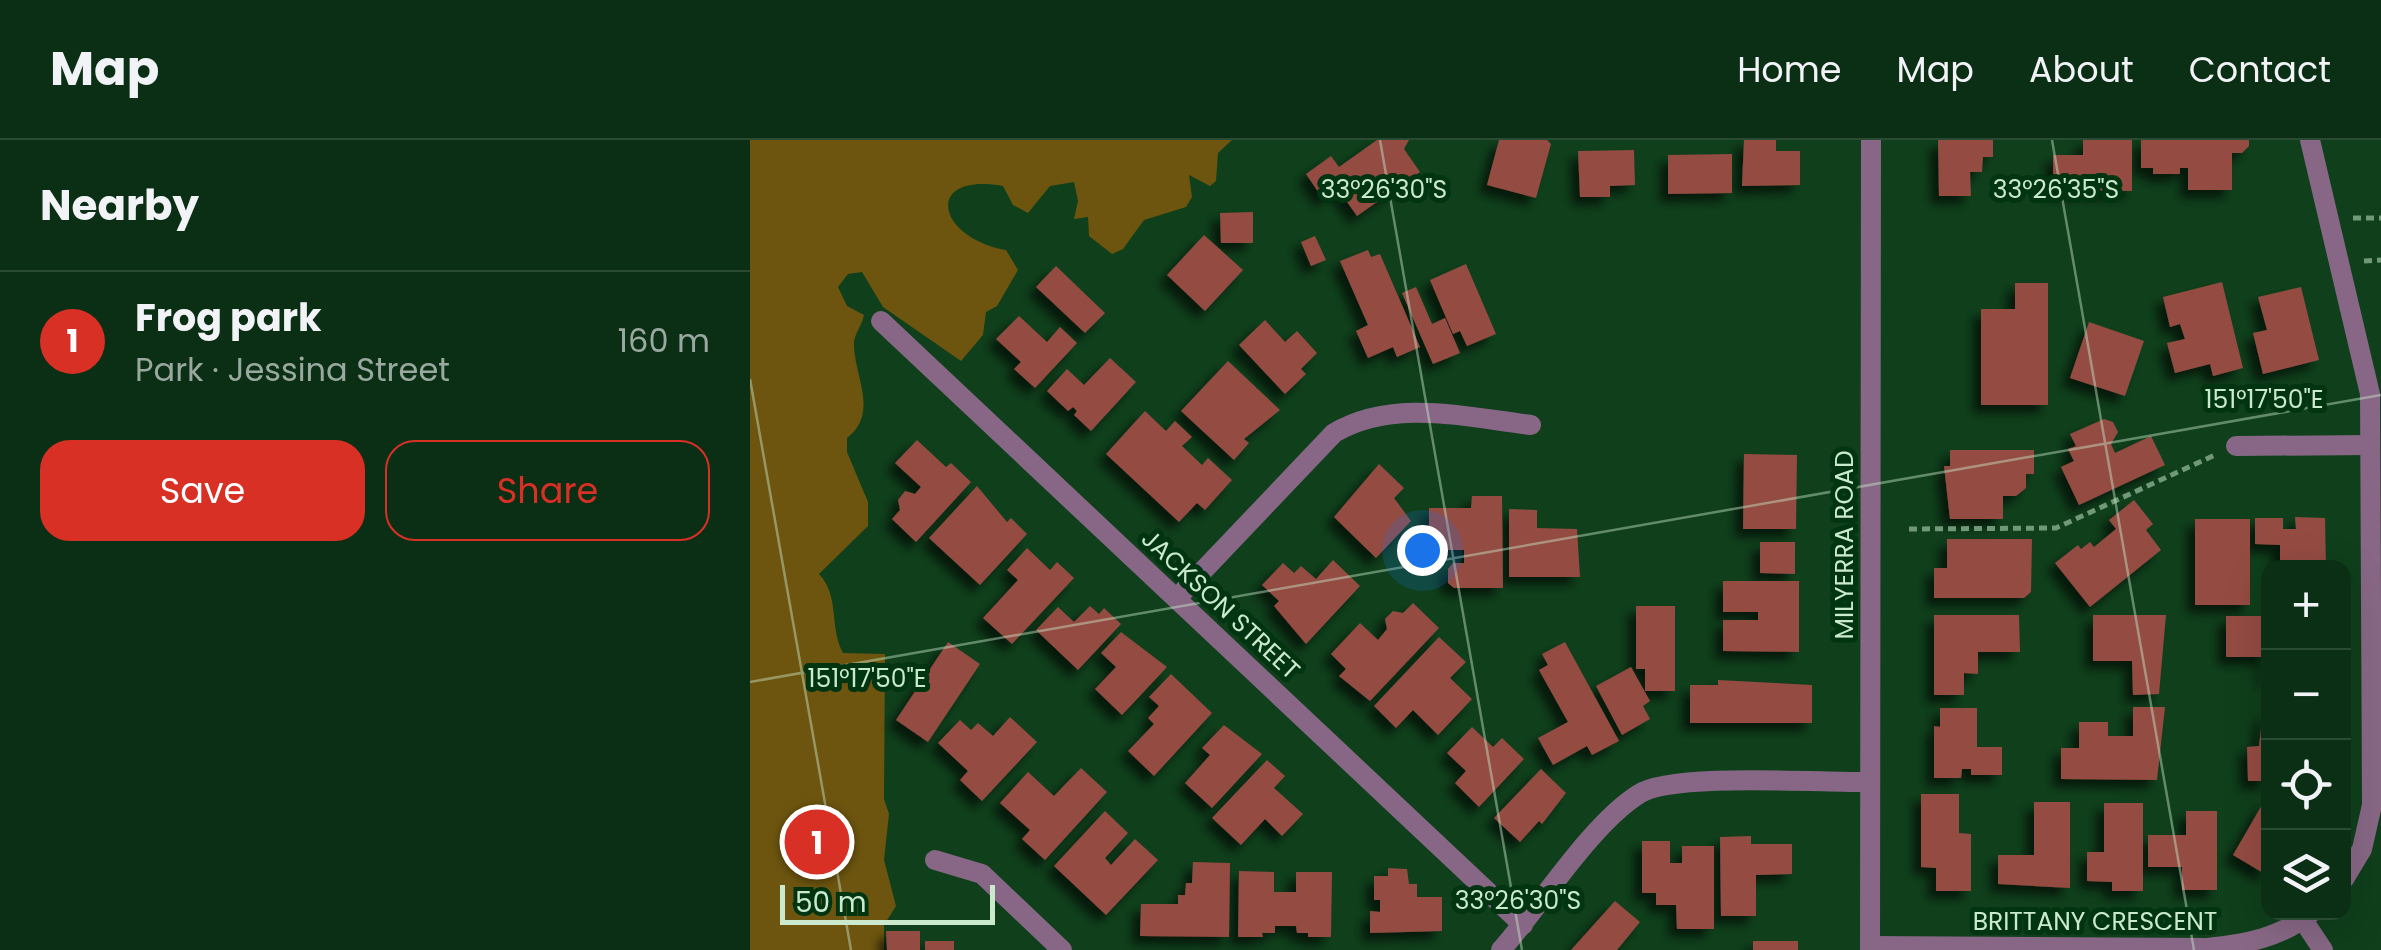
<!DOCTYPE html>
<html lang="en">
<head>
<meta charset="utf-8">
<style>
	:root { --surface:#0b2f14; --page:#193b22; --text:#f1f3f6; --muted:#9aa9a0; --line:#2b4a34; --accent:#d93025 }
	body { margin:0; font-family:Poppins,sans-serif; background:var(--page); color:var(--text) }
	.controls { position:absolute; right:30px; bottom:30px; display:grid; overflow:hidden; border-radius:20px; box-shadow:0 10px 40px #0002 }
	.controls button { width:90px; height:90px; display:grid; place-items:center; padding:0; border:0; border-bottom:2px solid var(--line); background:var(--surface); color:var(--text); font:50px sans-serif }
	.scale { position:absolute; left:30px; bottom:25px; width:215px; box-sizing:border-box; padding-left:10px; border:5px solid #cae9cd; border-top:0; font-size:28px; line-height:35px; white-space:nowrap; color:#cae9cd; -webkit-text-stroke:8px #013410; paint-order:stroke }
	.you { position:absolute; left:672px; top:410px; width:35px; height:35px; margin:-25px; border:8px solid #fff; border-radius:50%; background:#1a73e8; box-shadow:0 0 0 15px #1a73e833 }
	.badge { display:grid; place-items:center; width:65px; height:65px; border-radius:50%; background:var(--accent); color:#fff; font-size:32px; font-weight:700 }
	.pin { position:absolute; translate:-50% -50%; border:5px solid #fff; box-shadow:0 2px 10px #0006 }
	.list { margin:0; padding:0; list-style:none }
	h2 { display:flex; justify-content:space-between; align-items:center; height:130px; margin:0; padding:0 40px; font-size:42px }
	h2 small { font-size:32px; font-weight:400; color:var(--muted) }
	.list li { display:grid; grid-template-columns:65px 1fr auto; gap:30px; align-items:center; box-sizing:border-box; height:140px; padding:0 40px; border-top:2px solid var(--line) }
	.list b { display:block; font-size:38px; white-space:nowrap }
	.list p { margin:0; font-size:32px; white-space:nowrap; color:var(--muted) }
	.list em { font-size:32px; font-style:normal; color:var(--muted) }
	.actions { display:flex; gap:20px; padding:30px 40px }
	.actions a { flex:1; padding:22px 0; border:2px solid var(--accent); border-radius:30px; text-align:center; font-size:35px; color:var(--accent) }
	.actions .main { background:var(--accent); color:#fff }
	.icon { flex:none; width:55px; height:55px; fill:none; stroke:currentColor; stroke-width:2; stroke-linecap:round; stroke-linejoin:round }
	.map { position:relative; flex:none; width:1631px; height:810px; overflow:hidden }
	header { display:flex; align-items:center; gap:60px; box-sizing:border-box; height:140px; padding:0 50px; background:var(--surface); border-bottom:2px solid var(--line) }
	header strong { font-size:48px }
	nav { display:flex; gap:55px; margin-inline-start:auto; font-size:35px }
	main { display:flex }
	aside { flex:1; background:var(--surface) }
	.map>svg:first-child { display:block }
</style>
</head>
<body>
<header>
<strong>Map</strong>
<nav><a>Home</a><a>Map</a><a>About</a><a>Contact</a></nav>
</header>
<main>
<aside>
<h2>Nearby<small></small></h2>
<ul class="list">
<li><span class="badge">1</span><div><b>Frog park</b><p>Park · Jessina Street</p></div><em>160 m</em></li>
</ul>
<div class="actions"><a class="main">Save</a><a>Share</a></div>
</aside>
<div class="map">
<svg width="1631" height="810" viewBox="0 0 1631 810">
	<defs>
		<filter id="shadow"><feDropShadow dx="-8" dy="8" stdDeviation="5" flood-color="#0009"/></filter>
	</defs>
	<rect width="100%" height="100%" fill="#0f3f1b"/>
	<!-- green -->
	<path fill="#6d550f" d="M0,0H482L468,13L466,41L460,46L439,35L442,57L436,67L394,80L373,109L362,114L339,96L338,77L324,79L328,61L324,42L300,46L278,73L263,65L253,46C174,32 185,97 256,110L268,130L247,166L236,172L233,195L211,221L133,167L112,132L98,134L88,147L97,166L114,175C112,186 103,195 104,206C105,238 129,273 97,298V312L118,362V386L69,434C90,456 79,487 93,513L135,514L134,659L139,674L134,720L146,766L134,785V810H0Z"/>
	<!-- building -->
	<g fill="#944b42" filter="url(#shadow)">
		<polygon points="627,0 659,0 654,9 670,32 607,76 588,49 573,59 556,34 581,16 589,27"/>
		<polygon points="749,0 797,0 801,4 786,58 737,45"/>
		<polygon points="994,0 1026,0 1026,11 1050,11 1050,45 992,46"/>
		<polygon points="1188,0 1243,0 1243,17 1233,17 1232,32 1220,32 1221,56 1189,56"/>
		<polygon points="1333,0 1382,0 1382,51 1303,51 1303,15 1333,15"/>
		<polygon points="1391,0 1499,0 1499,6 1492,13 1482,13 1482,50 1438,50 1438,28 1430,28 1430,34 1403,34 1403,28 1391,28"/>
		<polygon points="884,10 885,45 860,46 860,57 830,57 828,11"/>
		<polygon points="982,14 982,53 918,54 918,15"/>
		<polygon points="503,72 503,103 471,103 470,73"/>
		<polygon points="454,95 493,130 455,171 417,135"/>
		<polygon points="565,96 576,120 561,126 551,102"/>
		<polygon points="618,110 621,117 630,114 670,207 647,217 643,207 618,218 606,191 618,185 590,121"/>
		<polygon points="716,124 746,194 717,206 710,191 703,194 680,140"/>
		<polygon points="306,126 355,173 335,193 286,147"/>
		<polygon points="1472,142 1493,228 1463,236 1460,224 1425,233 1417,203 1435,199 1430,184 1420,187 1413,157"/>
		<polygon points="1265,143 1298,143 1298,265 1231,265 1231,169 1265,169"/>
		<polygon points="666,147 682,184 695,178 710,213 683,224 652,153"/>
		<polygon points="1551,147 1569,220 1513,234 1503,193 1517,190 1508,157"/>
		<polygon points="269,176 297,202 310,187 327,203 285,248 264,229 271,222 246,199"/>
		<polygon points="515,180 535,202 547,191 567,213 551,229 556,234 535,254 489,205"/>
		<polygon points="1339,182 1394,201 1375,256 1320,238"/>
		<polygon points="360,218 386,242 341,291 324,275 327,271 323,267 318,271 297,251 317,229 334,245"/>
		<polygon points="478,221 530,270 494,299 499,303 484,320 431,271"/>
		<polygon points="395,271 416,291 425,281 442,297 432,306 452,325 458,318 482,340 455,370 447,363 429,382 356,314"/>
		<polygon points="1354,279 1363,282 1368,292 1361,304 1365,313 1401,296 1415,325 1329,365 1311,327 1324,321 1318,309 1326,306 1320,294"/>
		<polygon points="167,300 196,327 201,323 221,342 166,402 142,379 150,370 148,360 155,351 165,354 171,347 145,323"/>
		<polygon points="1200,310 1284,310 1284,334 1276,334 1276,348 1266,356 1253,356 1253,379 1200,379 1194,326 1200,326"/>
		<polygon points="994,314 1047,315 1046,389 993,389"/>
		<polygon points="629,324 654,348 644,358 661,381 626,418 584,377"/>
		<polygon points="227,346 257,382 261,378 277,394 230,445 179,398"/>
		<polygon points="722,356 752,356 753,448 704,448 698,443 698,429 703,423 714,423 714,410 679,410 679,368 721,368"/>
		<polygon points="1384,360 1403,384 1396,390 1411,410 1340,467 1305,423 1328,405 1331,409 1340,402 1344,407 1366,389 1359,380"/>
		<polygon points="759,369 787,370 787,388 827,389 830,437 759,437"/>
		<polygon points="1545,377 1575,378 1576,428 1530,428 1530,405 1505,404 1505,378 1533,378 1533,389 1546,389"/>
		<rect x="1445" y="379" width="55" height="86"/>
		<polygon points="1197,399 1282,399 1281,452 1274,458 1184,458 1184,428 1197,428"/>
		<polygon points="1010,402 1045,402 1045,434 1010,433"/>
		<polygon points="277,408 300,430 307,422 324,438 262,504 233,478 268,440 257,430"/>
		<polygon points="583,420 610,446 556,504 524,466 529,461 512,445 533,423 544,433 551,426 566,439"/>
		<polygon points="973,441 1049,441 1049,512 973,511 973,480 1008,480 1008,472 973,472"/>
		<polygon points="663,463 689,488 620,561 589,536 596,529 581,514 610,483 628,500 637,489 635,479 643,471 653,473"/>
		<polygon points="340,466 349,474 354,468 371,484 328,530 286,490 308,467 324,482"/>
		<polygon points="886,466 925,466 925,551 895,551 895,529 886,529"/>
		<polygon points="1184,475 1269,475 1270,512 1228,512 1228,534 1214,533 1214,555 1184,555"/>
		<polygon points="1343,475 1416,475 1409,554 1383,555 1382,521 1343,521"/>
		<polygon points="1476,476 1518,476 1518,539 1514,539 1514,517 1476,517"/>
		<polygon points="371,492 417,527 372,575 345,549 366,527 351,513"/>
		<polygon points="689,497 716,522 700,538 722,559 688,595 663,570 646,588 624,566"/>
		<polygon points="198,502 230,524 178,602 146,580"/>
		<polygon points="815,502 869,601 842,615 837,606 803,625 788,598 818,582 789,530 798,525 792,514"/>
		<polygon points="881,527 900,561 893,566 900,579 872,595 846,546"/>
		<polygon points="421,534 462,573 404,636 378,611 404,584 398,578 409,566 399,557"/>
		<polygon points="968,540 1062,545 1062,583 940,583 940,545 968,545"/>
		<polygon points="1383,567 1415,567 1407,640 1311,639 1311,608 1329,608 1329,582 1358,582 1358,596 1383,596"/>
		<polygon points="1190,568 1227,568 1227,607 1252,607 1252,635 1221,635 1221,629 1212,629 1211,638 1184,638 1184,586 1190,587"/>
		<polygon points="1513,572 1518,572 1518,641 1498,641 1497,607 1509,606"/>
		<polygon points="260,577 287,602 232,661 210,640 218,631 188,603 210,580 221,590 228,583 243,596"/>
		<polygon points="474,585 512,614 462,668 435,643 460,615 452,608"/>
		<polygon points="722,587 743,607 752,598 774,619 729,667 705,643 716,631 697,613"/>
		<polygon points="517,620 535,636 524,648 553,674 532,696 515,679 491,705 462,678"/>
		<polygon points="331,628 357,652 295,720 272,699 280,690 250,663 278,632 304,656"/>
		<polygon points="791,629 816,653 792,684 789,681 770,702 744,678"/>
		<polygon points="1171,654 1209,654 1209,693 1221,694 1221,751 1186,751 1186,728 1171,727"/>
		<polygon points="1516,658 1518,727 1515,734 1483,715"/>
		<polygon points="1284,662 1320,662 1320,748 1248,744 1248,715 1284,715"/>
		<polygon points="1354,663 1393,663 1393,751 1362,751 1362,742 1337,741 1337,712 1354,712"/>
		<polygon points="355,671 378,693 355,718 361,725 385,699 408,720 356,775 304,726"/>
		<polygon points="1436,671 1467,671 1467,750 1432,750 1432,727 1398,727 1398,695 1436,695"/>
		<polygon points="1001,696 1001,704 1042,704 1042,734 1006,735 1006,776 971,776 970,697"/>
		<polygon points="892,701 920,701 920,723 932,723 932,706 964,706 964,789 927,789 926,765 906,765 906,753 892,753"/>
		<polygon points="443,722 480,723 479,797 390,796 391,764 428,764 428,755 435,755 436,743 442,743"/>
		<polygon points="638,728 657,729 659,744 667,744 667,757 692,757 692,791 620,793 620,771 630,772 630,760 624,760 624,736 638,736"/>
		<polygon points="489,731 524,732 524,752 546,752 546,732 582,732 581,797 558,797 558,793 547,793 546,786 525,786 525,793 512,793 513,797 488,797"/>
		<polygon points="865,761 890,782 867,810 821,810"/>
		<polygon points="136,791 170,791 170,810 137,810"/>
		<rect x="175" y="801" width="29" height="9"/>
		<rect x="1003" y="801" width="45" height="9"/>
	</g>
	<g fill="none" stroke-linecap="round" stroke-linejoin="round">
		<!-- path -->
		<g stroke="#719878" stroke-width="5" stroke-dasharray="8 5" stroke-linecap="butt">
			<polyline points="1603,78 1631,78"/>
			<polyline points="1614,121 1631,120"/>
			<polyline points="1159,389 1306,388 1465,315"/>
		</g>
		<!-- minor -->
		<g stroke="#876785" stroke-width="20">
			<polyline points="1560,0 1620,254 1622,665 1612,709 1594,739"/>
			<polyline points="131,181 773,785"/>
			<polyline points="1486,306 1620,305"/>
			<path d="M428,457L584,293C643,258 715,277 781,285"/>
			<polyline points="185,720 232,734 312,810"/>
			<polyline points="1553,780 1573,810"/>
			<path d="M1120,806L1457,808C1495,804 1531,798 1562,772"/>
			<path d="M751,810C790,766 841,684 889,654C922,632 1073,643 1119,642"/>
			<polyline points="1120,810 1121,0"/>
		</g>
	</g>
	<!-- ticks -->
	<path fill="none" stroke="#cae9cd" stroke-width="2.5" stroke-opacity="0.45" d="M630,0L772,810M1302,0L1444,810M0,239L101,810M0,542L1631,255"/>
	<g text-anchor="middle" stroke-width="10" stroke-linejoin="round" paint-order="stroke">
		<!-- street labels -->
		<g font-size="25" fill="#cae9cd" stroke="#013410">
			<text transform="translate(1094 405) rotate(-90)" y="9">MILYERRA ROAD</text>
			<text transform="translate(471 464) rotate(43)" y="9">JACKSON STREET</text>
			<text x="1345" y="790">BRITTANY CRESCENT</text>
		</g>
	</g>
	<g font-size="25" text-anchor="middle" fill="#cae9cd" stroke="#013410" stroke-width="10" stroke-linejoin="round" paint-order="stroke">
		<text x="634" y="58">33°26'30"S</text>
		<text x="1306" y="58">33°26'35"S</text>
		<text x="1514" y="268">151°17'50"E</text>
		<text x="117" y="547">151°17'50"E</text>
		<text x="768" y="769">33°26'30"S</text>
	</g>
</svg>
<div class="controls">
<button>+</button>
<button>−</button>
<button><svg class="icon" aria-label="locate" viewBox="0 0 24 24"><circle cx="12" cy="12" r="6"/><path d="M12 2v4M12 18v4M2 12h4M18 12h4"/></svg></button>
<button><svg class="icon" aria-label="layers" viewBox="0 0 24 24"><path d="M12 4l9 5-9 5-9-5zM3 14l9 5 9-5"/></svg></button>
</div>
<div class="scale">50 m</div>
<div class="you"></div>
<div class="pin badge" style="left:67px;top:702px">1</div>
</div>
</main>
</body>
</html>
